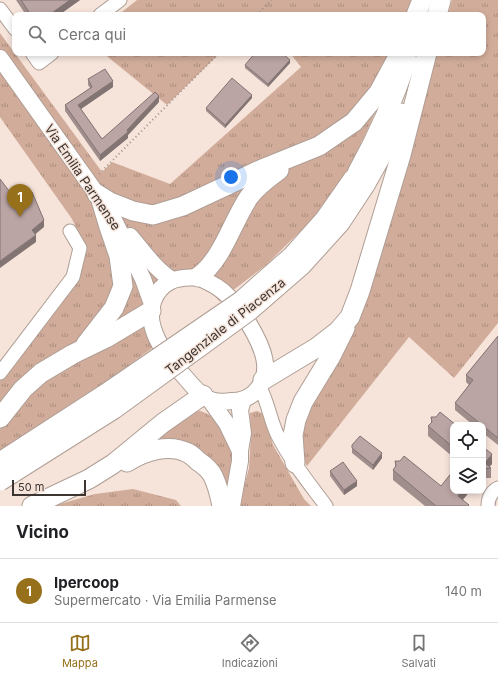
<!DOCTYPE html>
<html lang="it">
<head>
<meta charset="utf-8">
<style>
	:root { --surface:#fff; --page:#f6f6f6; --text:#202124; --muted:#757577; --line:#e0e0e0; --accent:#97701b }
	body { margin:0; font-family:Inter,sans-serif; background:var(--page); color:var(--text) }
	.controls { position:absolute; right:12px; bottom:12px; display:grid; overflow:hidden; border-radius:8px; box-shadow:0 2px 6px #0003 }
	.controls button { width:36px; height:36px; display:grid; place-items:center; padding:0; border:0; border-bottom:1px solid var(--line); background:var(--surface); color:var(--text); font:20px sans-serif }
	.scale { position:absolute; left:12px; bottom:10px; width:74px; box-sizing:border-box; padding-left:4px; border:2px solid #3c3531; border-top:0; font-size:11px; line-height:14px; white-space:nowrap; color:#3c3531; -webkit-text-stroke:3px #f6e4da; paint-order:stroke }
	.you { position:absolute; left:231px; top:177px; width:14px; height:14px; margin:-10px; border:3px solid #fff; border-radius:50%; background:#1a73e8; box-shadow:0 0 0 6px #1a73e833 }
	.badge { display:grid; place-items:center; width:26px; height:26px; border-radius:50%; background:var(--accent); color:#fff; font-size:13px; font-weight:700 }
	.pin { position:absolute; translate:-50% -33px; filter:drop-shadow(0 1px 2px #0008) }
	.pin::after { content:''; position:absolute; top:21px; width:14px; height:12px; background:inherit; clip-path:polygon(0 0,100% 0,50% 100%) }
	.list { margin:0; padding:0; list-style:none }
	h2 { display:flex; justify-content:space-between; align-items:center; height:52px; margin:0; padding:0 16px; font-size:17px }
	h2 small { font-size:13px; font-weight:400; color:var(--muted) }
	.list li { display:grid; grid-template-columns:26px 1fr auto; gap:12px; align-items:center; box-sizing:border-box; height:64px; padding:0 16px; border-top:1px solid var(--line) }
	.list b { display:block; font-size:15px; white-space:nowrap }
	.list p { margin:0; font-size:13px; white-space:nowrap; color:var(--muted) }
	.list em { font-size:13px; font-style:normal; color:var(--muted) }
	.icon { flex:none; width:22px; height:22px; fill:none; stroke:currentColor; stroke-width:2; stroke-linecap:round; stroke-linejoin:round }
	.map { position:relative; flex:none; width:498px; height:506px; overflow:hidden }
	.search { position:absolute; background:var(--surface); box-shadow:0 2px 6px #0003; left:12px; right:12px; top:12px; height:44px; display:flex; align-items:center; gap:10px; box-sizing:border-box; padding:0 14px; border-radius:8px; color:var(--muted); font-size:15px }
	.sheet { height:116px; background:var(--surface) }
	nav { display:flex; justify-content:space-around; align-items:center; box-sizing:border-box; height:56px; border-top:1px solid var(--line); background:var(--surface); font-size:11px; color:var(--muted) }
	nav a { display:grid; justify-items:center; gap:2px }
	nav .on { color:var(--accent) }
	.map>svg:first-child { display:block }
</style>
</head>
<body>
<div class="map">
<svg width="498" height="506" viewBox="0 0 498 506">
	<defs>
		<pattern id="grass-tufts" width="24" height="20" patternUnits="userSpaceOnUse"><rect width="24" height="20" fill="#d1ac9a"/><path d="M3 7l-1-3M5 7V3M7 7l1-3M15 17l-1-3M17 17v-4M19 17l1-3" fill="none" stroke="#ab8d7e"/></pattern>
	</defs>
	<rect width="100%" height="100%" fill="#f6e4da"/>
	<!-- grass -->
	<g fill="url(#grass-tufts)">
		<polygon points="137,0 418,0 413,15 261,15 260,13 258,15 118,15"/>
		<polygon points="452,0 498,0 498,323 454,378 409,337 307,466 301,456 304,417 397,188 437,53 483,53 483,15 448,15"/>
		<polygon points="0,33 102,172 112,162 170,184 301,67 290,53 400,53 370,124 337,195 266,265 219,301 209,288 194,283 176,287 165,295 158,310 160,329 166,338 0,459 0,373 76,281 83,242 72,219 0,117"/>
		<polygon points="103,53 220,53 167,105"/>
		<path d="M200,411C221,416 234,448 232,468C231,475 229,482 228,490L222,483L149,440L188,412Z"/>
		<polygon points="257,411 264,414 273,445 304,499 311,506 239,506 249,468 251,435 250,413"/>
		<polygon points="133,489 176,500 181,506 53,506 95,494"/>
	</g>
	<g fill="none" stroke-linecap="round" stroke-linejoin="round">
		<defs>
			<g id="minor">
				<polyline points="0,9 15,29"/>
				<polyline points="100,15 120,0"/>
				<polyline points="32,53 39,63 52,53"/>
				<polyline points="0,373 73,277 80,248 70,231"/>
				<path d="M260,388C268,402 270,419 277,434C290,460 309,483 326,506"/>
				<path d="M488,506C488,498 491,492 498,488"/>
			</g>
			<g id="major">
				<polyline points="0,58 111,214 143,279 152,304"/>
				<path d="M130,236C143,251 155,269 172,280"/>
				<path d="M198,277C210,283 220,287 229,297C237,304 243,314 249,324C261,344 276,373 254,393C247,399 241,401 232,401C225,402 217,402 211,400C202,398 190,383 184,376C171,362 158,346 153,328C147,310 154,289 171,281C179,277 190,278 198,277Z"/>
				<polyline points="210,400 227,424 240,451 240,461 232,506"/>
				<polyline points="240,451 243,433 240,410 243,400"/>
			</g>
			<g id="highway">
				<polyline points="416,15 422,0"/>
				<polyline points="437,15 441,0"/>
				<path d="M357,173C377,137 394,99 407,60"/>
				<polyline points="365,185 388,144 401,113"/>
				<polyline points="97,194 110,202 133,211 153,215 183,206 262,169 319,146 354,122 379,92 400,53"/>
				<path d="M198,277C223,259 232,222 249,197C257,186 268,178 279,170"/>
				<polyline points="86,344 114,308 123,286 119,256 109,227 101,200"/>
				<polyline points="263,380 316,348 338,331 350,317 360,291 401,155 427,53"/>
				<polyline points="0,418 23,389 41,373 73,354 106,338 151,311"/>
				<path d="M127,462C144,451 169,443 188,453C192,455 195,458 198,461C204,465 210,470 213,476C218,486 220,496 222,506"/>
				<polyline points="295,463 293,435 296,420 303,402 331,356 345,328"/>
				<polyline points="32,506 89,479 113,464 163,423 203,395"/>
			</g>
		</defs>
		<!-- minor casing -->
		<use href="#minor" stroke="#af9e95" stroke-width="15"/>
		<!-- major casing -->
		<use href="#major" stroke="#af9e95" stroke-width="18"/>
		<!-- highway casing -->
		<use href="#highway" stroke="#af9e95" stroke-width="21"/>
		<!-- path -->
		<g stroke="#9e918a" stroke-width="2" stroke-dasharray="1 3" stroke-linecap="butt">
			<polyline points="257,15 271,0"/>
			<polyline points="99,174 219,53"/>
		</g>
		<!-- minor -->
		<use href="#minor" stroke="#fff" stroke-width="13"/>
		<!-- major -->
		<use href="#major" stroke="#fff" stroke-width="16"/>
		<!-- highway -->
		<use href="#highway" stroke="#fff" stroke-width="19"/>
		<defs>
			<g id="highway-bridge">
				<polyline points="0,462 105,394 241,301 292,256 325,219 353,179"/>
				<polyline points="0,481 114,409 249,311 302,265 340,223 365,185"/>
			</g>
		</defs>
		<!-- highway-bridge casing -->
		<use href="#highway-bridge" stroke="#af9e95" stroke-width="21" stroke-linecap="butt"/>
		<!-- highway-bridge -->
		<use href="#highway-bridge" stroke="#fff" stroke-width="19"/>
	</g>
	<!-- wall -->
	<g fill="#a08e8d">
		<polygon points="16,0 80,0 59,15 26,15"/>
		<polygon points="282,54 290,63 268,87 245,68 245,65"/>
		<polygon points="88,79 113,87 81,109 102,139 159,102 128,135 128,138 100,161 65,111 65,105 90,88 88,85"/>
		<polygon points="252,98 225,128 206,111 206,108"/>
		<polygon points="498,336 498,445 483,433 483,425 473,425 455,410 455,403 469,385 466,382 466,375"/>
		<polygon points="431,417 453,425 453,457 428,436 428,426 431,423"/>
		<polygon points="352,445 382,458 373,470 352,453"/>
		<polygon points="483,447 492,464 489,467 491,468 491,478 483,478"/>
		<polygon points="395,461 441,486 453,491 470,491 463,500 469,506 425,506 393,480 393,470 395,467"/>
		<polygon points="330,471 357,486 344,495 330,476"/>
	</g>
	<!-- shaded-wall -->
	<g fill="#827473">
		<polygon points="70,0 80,0 59,15 49,15"/>
		<polygon points="290,60 290,63 268,87 268,84"/>
		<polygon points="113,81 113,87 78,111 78,105"/>
		<polygon points="252,95 252,98 225,128 225,125"/>
		<polygon points="159,96 159,102 128,135 128,138 100,161 100,155"/>
		<polygon points="44,220 44,227 32,237 32,230"/>
		<polygon points="36,235 36,242 0,268 0,261"/>
		<polygon points="382,453 382,458 373,470 373,465"/>
		<polygon points="492,454 492,464 488,468 485,463"/>
		<polygon points="357,481 357,486 344,495 344,490"/>
		<polygon points="462,491 470,491 458,505 458,496"/>
	</g>
	<!-- building -->
	<g fill="#baa5a4" stroke="#827473">
		<polygon points="21,0 70,0 49,15 31,15"/>
		<polygon points="255,53 282,53 290,60 268,84 245,65"/>
		<polygon points="105,69 113,81 78,105 102,139 155,92 159,96 127,130 128,132 100,155 65,105 92,87 88,79"/>
		<polygon points="232,78 252,95 225,125 206,108"/>
		<polygon points="0,179 16,200 32,192 44,220 32,230 36,235 0,261"/>
		<polygon points="498,336 498,438 483,426 483,425 482,425 455,403 473,380 466,375"/>
		<polygon points="440,412 456,425 453,425 453,447 428,426 432,422 431,417 436,417"/>
		<polygon points="360,436 382,453 373,465 352,448 352,445"/>
		<polygon points="483,447 492,454 485,463 491,468 483,469"/>
		<polygon points="404,456 441,486 453,471 453,491 462,491 458,496 469,505 468,506 436,506 393,470 396,466 395,461 400,461"/>
		<polygon points="343,462 357,481 344,490 330,471"/>
	</g>
	<g text-anchor="middle" stroke-width="3" stroke-linejoin="round" paint-order="stroke">
		<!-- street labels -->
		<g font-size="13" fill="#3c3531" stroke="#f6e4da">
			<text transform="translate(83 177) rotate(56)" y="5">Via Emilia Parmense</text>
			<text transform="translate(225 326) rotate(-38)" y="5">Tangenziale di Piacenza</text>
		</g>
	</g>
</svg>
<div class="controls">
<button><svg class="icon" aria-label="locate" viewBox="0 0 24 24"><circle cx="12" cy="12" r="6"/><path d="M12 2v4M12 18v4M2 12h4M18 12h4"/></svg></button>
<button><svg class="icon" aria-label="layers" viewBox="0 0 24 24"><path d="M12 4l9 5-9 5-9-5zM3 14l9 5 9-5"/></svg></button>
</div>
<div class="scale">50 m</div>
<div class="you"></div>
<div class="pin badge" style="left:20px;top:217px">1</div>
<div class="search"><svg class="icon" aria-label="search" viewBox="0 0 24 24"><circle cx="10" cy="10" r="6"/><path d="M15 15l6 6"/></svg>Cerca qui</div>
</div>
<section class="sheet">
<h2>Vicino<small></small></h2>
<ul class="list">
<li><span class="badge">1</span><div><b>Ipercoop</b><p>Supermercato · Via Emilia Parmense</p></div><em>140 m</em></li>
</ul>
</section>
<nav>
<a class="on"><svg class="icon" aria-label="map" viewBox="0 0 24 24"><path d="M3 6l6-2 6 2 6-2v14l-6 2-6-2-6 2zM9 4v14M15 6v14"/></svg>Mappa</a>
<a><svg class="icon" aria-label="directions" viewBox="0 0 24 24"><path d="M12 3l9 9-9 9-9-9zM9 14v-3h6M13 9l2 2-2 2"/></svg>Indicazioni</a>
<a><svg class="icon" aria-label="saved" viewBox="0 0 24 24"><path d="M7 4h10v16l-5-4-5 4z"/></svg>Salvati</a>
</nav>
</body>
</html>
